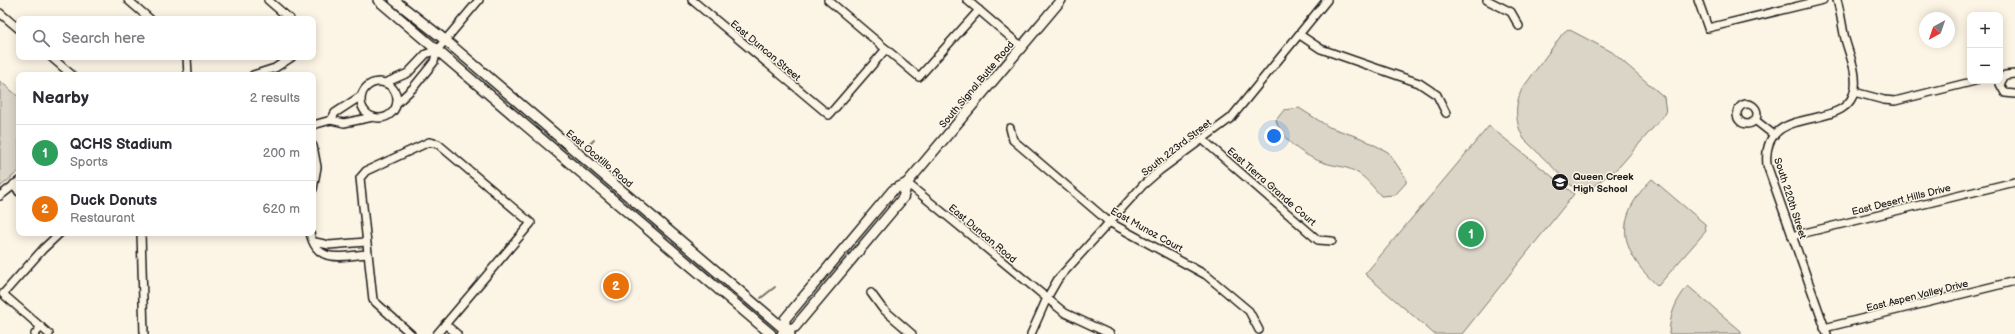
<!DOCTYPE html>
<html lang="en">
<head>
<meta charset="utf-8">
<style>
	:root { --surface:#fff; --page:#f2f2f3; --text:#2b2b33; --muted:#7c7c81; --line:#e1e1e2; --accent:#d93025 }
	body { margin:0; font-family:"Balsamiq Sans",sans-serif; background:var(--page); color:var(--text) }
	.controls { position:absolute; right:12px; top:12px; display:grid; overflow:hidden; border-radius:8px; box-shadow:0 2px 10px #0003 }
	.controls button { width:36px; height:36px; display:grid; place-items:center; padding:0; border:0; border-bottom:1px solid var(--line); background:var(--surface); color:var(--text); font:20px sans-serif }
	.compass { position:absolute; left:1919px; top:12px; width:36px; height:36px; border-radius:50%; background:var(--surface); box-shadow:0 2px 10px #0003; rotate:220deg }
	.you { position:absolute; left:1274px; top:136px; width:14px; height:14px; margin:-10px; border:3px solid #fff; border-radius:50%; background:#1a73e8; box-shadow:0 0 0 6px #1a73e833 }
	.badge { display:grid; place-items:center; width:26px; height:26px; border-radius:50%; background:var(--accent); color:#fff; font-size:13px; font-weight:700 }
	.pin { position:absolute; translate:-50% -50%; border:2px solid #fff; box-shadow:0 1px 4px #0006 }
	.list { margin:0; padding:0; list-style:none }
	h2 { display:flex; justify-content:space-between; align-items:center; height:52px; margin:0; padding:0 16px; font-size:17px }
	h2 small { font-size:13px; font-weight:400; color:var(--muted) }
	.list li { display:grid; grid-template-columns:26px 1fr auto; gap:12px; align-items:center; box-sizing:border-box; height:56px; padding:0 16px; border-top:1px solid var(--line) }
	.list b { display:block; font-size:15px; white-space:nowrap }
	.list p { margin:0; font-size:13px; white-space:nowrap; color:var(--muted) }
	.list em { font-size:13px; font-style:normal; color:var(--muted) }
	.icon { flex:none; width:22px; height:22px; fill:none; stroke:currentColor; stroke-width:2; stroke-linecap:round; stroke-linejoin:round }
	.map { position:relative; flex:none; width:2015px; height:334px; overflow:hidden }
	.search { position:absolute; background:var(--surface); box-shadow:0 2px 10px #0003; left:16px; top:16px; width:300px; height:44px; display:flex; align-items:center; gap:10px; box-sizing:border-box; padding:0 14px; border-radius:8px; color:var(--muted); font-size:15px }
	.panel { position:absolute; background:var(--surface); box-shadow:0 2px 10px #0003; left:16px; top:72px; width:300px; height:164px; border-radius:8px }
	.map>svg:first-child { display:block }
</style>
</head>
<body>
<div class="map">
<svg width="2015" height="334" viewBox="0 0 2015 334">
	<rect width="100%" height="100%" fill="#fcf5e5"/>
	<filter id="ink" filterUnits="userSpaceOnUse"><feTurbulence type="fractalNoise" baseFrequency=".025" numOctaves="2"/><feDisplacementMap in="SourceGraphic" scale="8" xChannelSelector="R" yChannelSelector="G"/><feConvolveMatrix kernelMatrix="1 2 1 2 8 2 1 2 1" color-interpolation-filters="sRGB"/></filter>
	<g filter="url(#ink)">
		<!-- green -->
		<g fill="#dbd5c8" stroke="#7c7872">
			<path d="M1568,29L1612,52L1664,97L1666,113L1619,167L1583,194L1577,191L1524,139C1515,123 1514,106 1522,89L1563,33Z"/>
			<polygon points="0,81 19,97 19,171 0,187"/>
			<path d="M1299,108L1329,127L1361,138L1388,152L1406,178V183L1395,195L1381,196C1373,187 1365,176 1354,171C1345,166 1334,166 1325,163C1305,157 1281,140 1276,120L1284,110Z"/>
			<polygon points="1489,126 1574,194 1462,334 1434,334 1365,274"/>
			<path d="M1652,179L1705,224L1706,231L1658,286C1619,251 1613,218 1652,179Z"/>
			<path d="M1688,286L1741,331V334H1669C1670,315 1675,301 1688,286Z"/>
		</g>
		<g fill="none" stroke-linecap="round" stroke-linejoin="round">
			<!-- stream -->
			<g stroke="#75726c" stroke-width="2">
				<polyline points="587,147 594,140"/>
				<polyline points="761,298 775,287"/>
			</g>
			<defs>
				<g id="street">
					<polyline points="128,0 150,19"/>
					<polyline points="268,0 290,19"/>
					<polyline points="692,0 829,115 886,49"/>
					<polyline points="828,0 919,77 979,10"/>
					<polyline points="967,0 1022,47"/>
					<polyline points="1487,0 1511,12 1519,26"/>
					<polyline points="1698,0 1708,28 1823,0"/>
					<polyline points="0,13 19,29"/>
					<polyline points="1300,35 1321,49 1419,83 1437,95 1446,113"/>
					<polyline points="51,57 72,75"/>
					<polyline points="187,57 188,75"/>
					<polyline points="2015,74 2005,75 2000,84 2005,93 2015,94"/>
					<polyline points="253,75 275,68 292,57"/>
					<circle cx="379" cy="100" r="18"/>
					<polyline points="385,83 408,73 426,54 437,50 479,0"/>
					<polyline points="1854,92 1884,100 1895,101 1975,81"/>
					<polyline points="397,103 413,88 434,62 437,50"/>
					<circle cx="1747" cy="114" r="10"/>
					<polyline points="331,120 335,113 361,96"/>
					<polyline points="1755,120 1774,135"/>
					<polyline points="313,125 331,120 344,123 373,117"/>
					<polyline points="1010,128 1013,140 1109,222 1206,275 1249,311 1259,330"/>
					<polyline points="1202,139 1318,240 1332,241"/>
					<polyline points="313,146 317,167 313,189"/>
					<polyline points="907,183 1065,313 1110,334"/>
					<polyline points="14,184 19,192"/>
					<polyline points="0,196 19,181"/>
					<polyline points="141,233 144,334"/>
					<path d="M310,233C317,265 342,256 367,254"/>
					<polyline points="1792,236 2015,182"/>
					<polyline points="315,242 329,245 366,242"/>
					<polyline points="871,293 882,308 912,334"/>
					<polyline points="445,324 457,334"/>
					<polyline points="1824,328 2015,281"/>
					<polyline points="35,334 41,327"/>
					<polyline points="49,334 3,294 43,249 60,233"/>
					<polyline points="411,334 373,300 360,178 366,171 429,142 438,144 531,223 437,334"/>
					<polyline points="1031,334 1047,298 1058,279 1143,185 1159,171 1231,118 1327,0"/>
					<path d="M1827,334L1767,165C1760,99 1850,136 1855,87C1857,71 1849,54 1845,39C1842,26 1841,13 1837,0"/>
				</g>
				<g id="secondary">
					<polyline points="378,0 771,334"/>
					<polyline points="394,0 445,40 790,334"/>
					<polyline points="785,330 785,319 893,190 907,183 1061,0"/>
					<polyline points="782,334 785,330 795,327 903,198 907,183"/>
				</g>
			</defs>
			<!-- street casing -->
			<use href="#street" stroke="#1c1c1c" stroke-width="10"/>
			<!-- secondary casing -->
			<use href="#secondary" stroke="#1c1c1c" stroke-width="12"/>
			<!-- street -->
			<use href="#street" stroke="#fcf5e5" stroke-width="7"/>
			<!-- secondary -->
			<use href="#secondary" stroke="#fcf5e5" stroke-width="9"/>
		</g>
	</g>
	<!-- icons -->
	<defs>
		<symbol id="school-disc" viewBox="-11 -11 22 22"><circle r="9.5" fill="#1c1c1c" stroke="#fcf5e5"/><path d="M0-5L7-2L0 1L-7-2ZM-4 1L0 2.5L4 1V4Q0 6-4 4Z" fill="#fff"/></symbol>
	</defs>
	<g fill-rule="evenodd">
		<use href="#school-disc" x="1550" y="172" width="20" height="20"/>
	</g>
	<g text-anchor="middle" stroke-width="3" stroke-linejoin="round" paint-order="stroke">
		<!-- street labels -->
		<g font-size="10" fill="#1c1c1c" stroke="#fcf5e5">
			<text transform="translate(766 50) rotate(40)" y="4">East Duncan Street</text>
			<text transform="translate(976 84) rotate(-50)" y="4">South Signal Butte Road</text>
			<text transform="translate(1176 147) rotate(-38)" y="4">South 223rd Street</text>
			<text transform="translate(600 158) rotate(40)" y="4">East Ocotillo Road</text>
			<text transform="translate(1272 186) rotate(41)" y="4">East Tierra Grande Court</text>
			<text transform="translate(1791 198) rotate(72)" y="4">South 220th Street</text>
			<text transform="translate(1901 199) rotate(-14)" y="4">East Desert Hills Drive</text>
			<text transform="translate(1147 229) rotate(29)" y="4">East Munoz Court</text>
			<text transform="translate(983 233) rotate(40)" y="4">East Duncan Road</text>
			<text transform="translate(1917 295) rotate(-14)" y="4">East Aspen Valley Drive</text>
		</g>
		<!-- poi labels -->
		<g font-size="10" font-weight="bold" fill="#1c1c1c" stroke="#fcf5e5" text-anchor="start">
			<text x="1573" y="180">Queen Creek<tspan x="1573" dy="12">High School</tspan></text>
		</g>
	</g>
</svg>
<div class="controls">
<button>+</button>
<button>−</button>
</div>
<svg class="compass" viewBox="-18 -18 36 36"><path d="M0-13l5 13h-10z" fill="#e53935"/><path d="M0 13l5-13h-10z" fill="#7c7c81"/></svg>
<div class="you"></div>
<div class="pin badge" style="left:1471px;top:234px;background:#2e9e5b">1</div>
<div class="pin badge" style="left:616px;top:286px;background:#e8710a">2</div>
<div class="search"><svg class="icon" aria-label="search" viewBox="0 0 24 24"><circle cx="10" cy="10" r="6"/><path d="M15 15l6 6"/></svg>Search here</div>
<section class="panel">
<h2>Nearby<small>2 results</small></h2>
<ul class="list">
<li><span class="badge" style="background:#2e9e5b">1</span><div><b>QCHS Stadium</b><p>Sports</p></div><em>200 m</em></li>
<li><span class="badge" style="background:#e8710a">2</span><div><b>Duck Donuts</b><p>Restaurant</p></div><em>620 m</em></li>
</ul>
</section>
</div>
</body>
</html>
